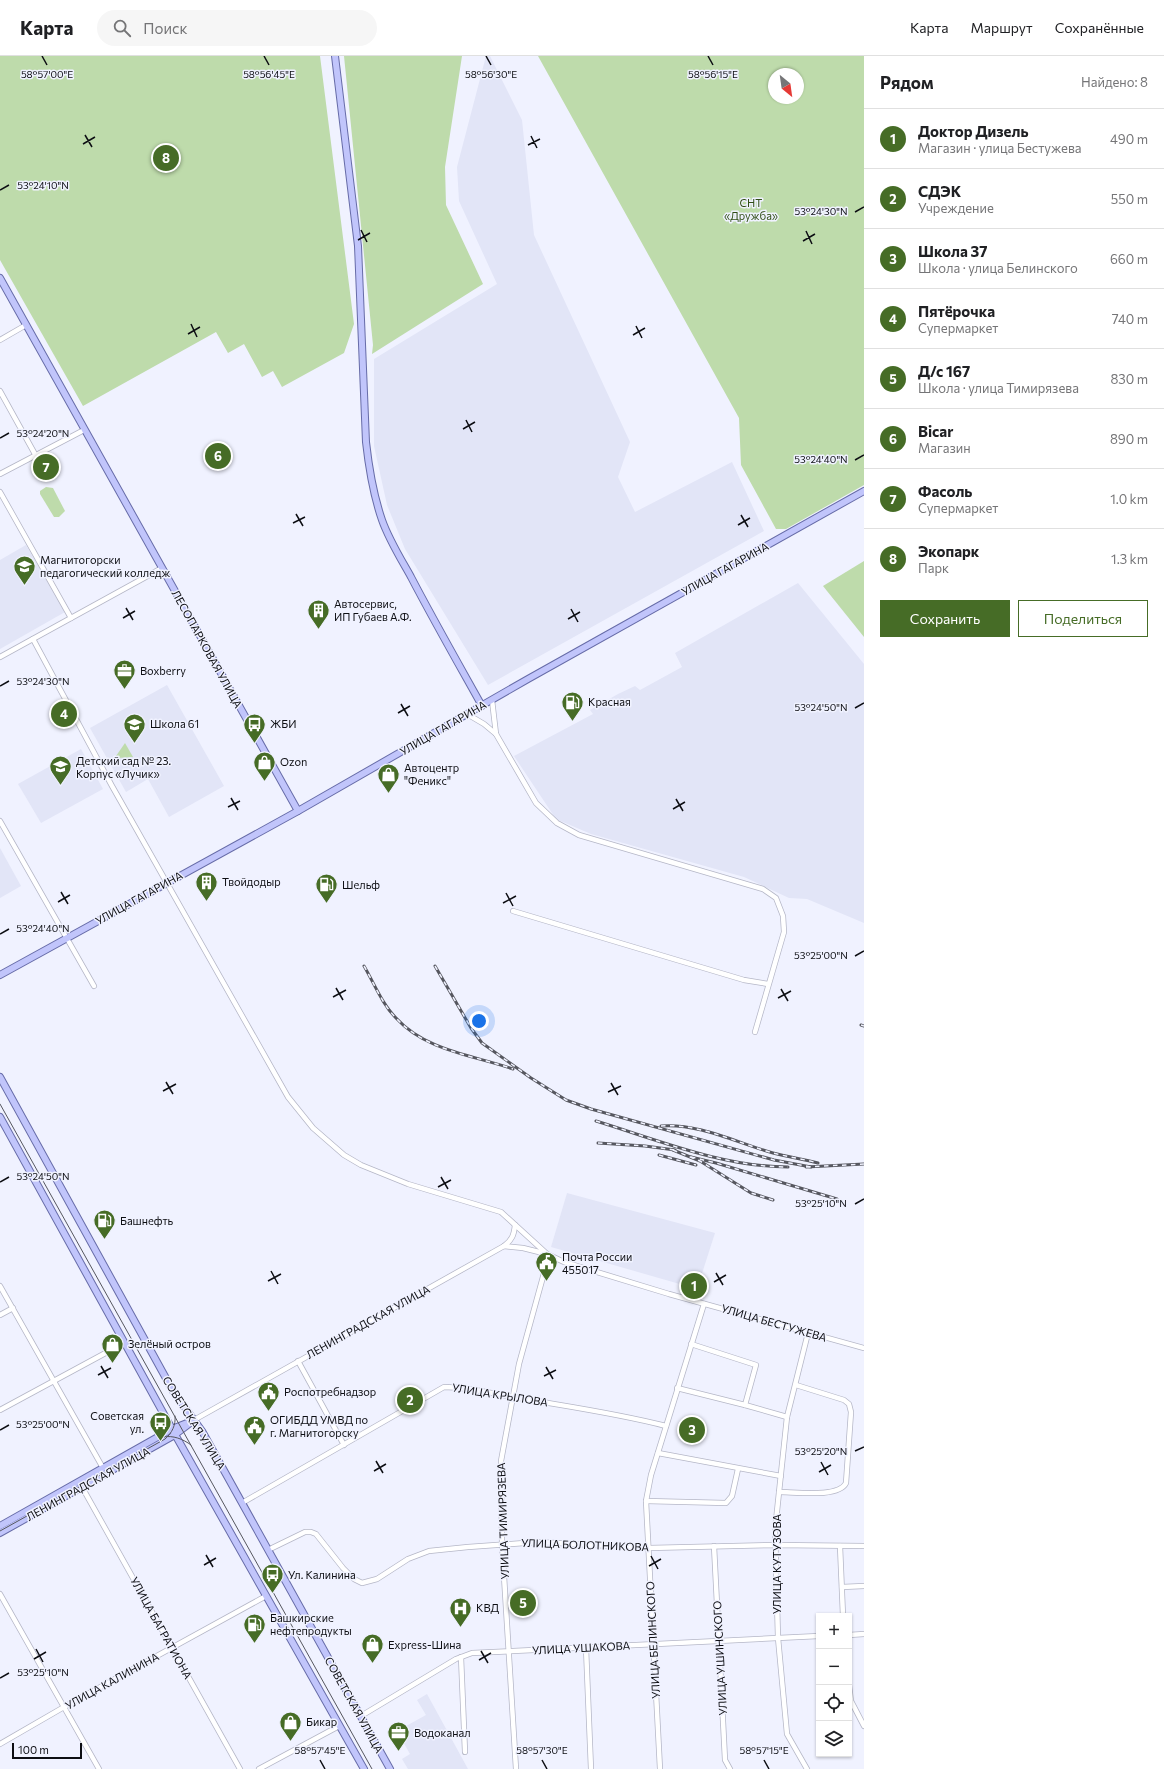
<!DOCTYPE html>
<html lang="ru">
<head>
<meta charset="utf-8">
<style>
	:root { --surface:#fff; --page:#f6f6f6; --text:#202124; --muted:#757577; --line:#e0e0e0; --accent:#466c26 }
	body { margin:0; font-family:Commissioner,sans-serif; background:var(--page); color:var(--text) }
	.controls { position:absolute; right:12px; bottom:12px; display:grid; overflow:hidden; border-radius:0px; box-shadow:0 1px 3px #0004 }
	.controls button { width:36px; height:36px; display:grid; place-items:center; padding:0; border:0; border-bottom:1px solid var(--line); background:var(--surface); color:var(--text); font:20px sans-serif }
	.compass { position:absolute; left:768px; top:12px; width:36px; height:36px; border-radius:50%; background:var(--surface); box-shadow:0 1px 3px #0004; rotate:151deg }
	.scale { position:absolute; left:12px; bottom:10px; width:70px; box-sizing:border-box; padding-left:4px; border:2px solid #0d0e13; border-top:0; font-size:11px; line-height:14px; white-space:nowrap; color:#0d0e13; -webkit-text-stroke:3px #f0f2ff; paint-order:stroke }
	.you { position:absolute; left:479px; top:965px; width:14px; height:14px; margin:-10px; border:3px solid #fff; border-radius:50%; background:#1a73e8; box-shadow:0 0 0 6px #1a73e833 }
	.badge { display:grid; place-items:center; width:26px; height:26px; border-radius:50%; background:var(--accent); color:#fff; font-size:13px; font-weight:700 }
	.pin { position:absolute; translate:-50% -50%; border:2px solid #fff; box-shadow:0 1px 4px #0006 }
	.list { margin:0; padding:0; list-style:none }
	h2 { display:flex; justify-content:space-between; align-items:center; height:52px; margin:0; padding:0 16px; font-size:17px }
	h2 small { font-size:13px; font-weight:400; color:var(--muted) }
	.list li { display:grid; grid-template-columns:26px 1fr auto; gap:12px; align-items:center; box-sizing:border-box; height:60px; padding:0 16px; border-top:1px solid var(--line) }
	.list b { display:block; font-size:15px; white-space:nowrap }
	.list p { margin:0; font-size:13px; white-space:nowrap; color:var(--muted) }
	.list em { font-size:13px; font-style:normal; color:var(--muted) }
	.actions { display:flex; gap:8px; padding:12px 16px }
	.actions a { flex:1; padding:9px 0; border:1px solid var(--accent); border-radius:0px; text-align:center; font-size:14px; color:var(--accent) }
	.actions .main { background:var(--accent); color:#fff }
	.icon { flex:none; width:22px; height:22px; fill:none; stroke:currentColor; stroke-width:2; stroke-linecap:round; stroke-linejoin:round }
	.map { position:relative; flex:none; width:864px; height:1713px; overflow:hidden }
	header { display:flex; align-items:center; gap:24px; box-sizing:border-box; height:56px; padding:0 20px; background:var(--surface); border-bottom:1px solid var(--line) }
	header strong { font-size:19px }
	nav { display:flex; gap:22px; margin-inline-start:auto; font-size:14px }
	.search { width:280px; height:36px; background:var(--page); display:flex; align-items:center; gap:10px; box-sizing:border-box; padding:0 14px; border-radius:22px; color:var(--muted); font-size:15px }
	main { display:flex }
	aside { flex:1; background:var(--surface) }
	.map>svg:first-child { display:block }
</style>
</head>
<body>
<header>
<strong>Карта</strong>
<div class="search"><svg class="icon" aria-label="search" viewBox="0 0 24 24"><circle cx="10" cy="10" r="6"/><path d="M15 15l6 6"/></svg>Поиск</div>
<nav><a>Карта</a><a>Маршрут</a><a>Сохранённые</a></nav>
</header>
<main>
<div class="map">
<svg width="864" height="1713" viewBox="0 0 864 1713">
	<rect width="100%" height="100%" fill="#f0f2ff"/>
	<!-- built -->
	<g fill="#e2e5f7">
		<polygon points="486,0 490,0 522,64 534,179 630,386 618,421 635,456 732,406 764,475 488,629 405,493 387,449 374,390 374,303 497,228 459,145 457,111"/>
		<polygon points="26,489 65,556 0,593 0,504"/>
		<polygon points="798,527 864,608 864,867 807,843 789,842 744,821 591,778 556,763 514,700 593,658 590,654 618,638 635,630 640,634 682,611 675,597"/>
		<polygon points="167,629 224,730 169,761 148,723 126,736 90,672"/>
		<polygon points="81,693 103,733 41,767 18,728"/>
		<polygon points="0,792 21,830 0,842"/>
		<polygon points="567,1137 715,1177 697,1233 551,1191"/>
		<polygon points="427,1638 468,1713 408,1713 402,1703 410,1698 397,1675 426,1659 417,1644"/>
	</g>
	<!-- green -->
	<g fill="#bedbab" fill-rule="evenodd">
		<polygon points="0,0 320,0 354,268 344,297 282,331 273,315 262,321 244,288 228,297 216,276 83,350 0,204"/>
		<polygon points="344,0 462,0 445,111 446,149 483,228 372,298 373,289"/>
		<path d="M538,0H864V429L786,473H776L741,409L739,362ZM774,18H798V42H774Z"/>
		<polygon points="46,431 53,432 65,455 59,461 54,461 40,438 40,435"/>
		<polygon points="864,505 864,581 823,530"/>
		<polygon points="125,687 133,701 117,702 116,700"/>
	</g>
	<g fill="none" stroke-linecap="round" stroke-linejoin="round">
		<defs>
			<g id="minor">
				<polyline points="0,284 26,269"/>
				<polyline points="0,335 36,400"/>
				<polyline points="0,418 84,374"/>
				<polyline points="0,436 71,562"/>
				<polyline points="33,583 112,730 288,1041 313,1072 344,1099 361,1109 408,1128 501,1156 547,1198"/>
				<polyline points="0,601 162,512"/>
				<polyline points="492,644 496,678 536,747 557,767 579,779 763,833 776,842 783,860 784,876 755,976"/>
				<polyline points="467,658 484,668 496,678"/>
				<polyline points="0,765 94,930"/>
				<polyline points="513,855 744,924 768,928"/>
				<path d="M504,1190C512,1184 514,1179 515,1169"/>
				<polyline points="0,1230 103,1412"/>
				<polyline points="0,1259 13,1252"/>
				<polyline points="691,1288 756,1309 745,1349 787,1361"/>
				<polyline points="298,1305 344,1389"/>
				<polyline points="677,1332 745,1349"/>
				<polyline points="0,1354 124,1287"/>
				<polyline points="194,1364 504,1190 523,1192 547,1198 564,1206 669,1238 864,1292"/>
				<polyline points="658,1397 781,1420"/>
				<polyline points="82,1431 240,1713"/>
				<path d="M779,1436C795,1436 839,1442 846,1427L851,1356L849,1348L844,1344L796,1329"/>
				<polyline points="646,1445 726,1447 732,1440 738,1413"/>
				<path d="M242,1447L444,1331C468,1331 490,1337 513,1341C564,1350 616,1357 666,1370"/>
				<polyline points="714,1490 725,1704 730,1713"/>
				<polyline points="840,1490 843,1560"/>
				<polyline points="268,1494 305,1476 311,1476 316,1478 343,1512 354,1523 362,1527 377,1523 408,1503 429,1495 468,1491 538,1486 649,1492 775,1489 864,1490"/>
				<polyline points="842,1531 864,1530"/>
				<polyline points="0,1538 99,1713"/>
				<polyline points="849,1579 864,1578"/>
				<polyline points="586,1592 591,1713"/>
				<polyline points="461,1601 465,1696"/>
				<polyline points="849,1629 851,1645 864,1670"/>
				<polyline points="361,1660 456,1603 472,1597 819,1580"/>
				<polyline points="0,1688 64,1651 266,1540"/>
				<polyline points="259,1713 339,1670"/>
				<polyline points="516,1713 502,1488 501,1405 519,1308 549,1199"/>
				<polyline points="660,1713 646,1445 651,1419 704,1248"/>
				<polyline points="807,1713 787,1678 778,1582 775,1474 787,1361 808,1277"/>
			</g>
			<g id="major">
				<path d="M335,0L358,190L366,386C369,413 373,438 382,464C389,484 401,503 411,521C434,565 458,607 482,650"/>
				<polyline points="0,222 298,755"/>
				<polyline points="0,919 298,755 528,623 864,435"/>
				<polyline points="0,1021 173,1335 202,1375 390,1713"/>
				<polyline points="0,1061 177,1382 364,1713"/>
				<polyline points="0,1470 172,1373 187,1367"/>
				<polyline points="0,1477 173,1380 194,1364"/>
			</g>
		</defs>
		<!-- minor casing -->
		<use href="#minor" stroke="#b5b7c7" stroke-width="6"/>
		<!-- major casing -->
		<use href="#major" stroke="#676ca8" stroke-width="8"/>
		<!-- minor -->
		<use href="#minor" stroke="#fff" stroke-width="4.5"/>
		<!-- major -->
		<use href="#major" stroke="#c1c5fb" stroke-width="6"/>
		<!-- tram -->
		<g stroke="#56575f" stroke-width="1">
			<polyline points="0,1048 372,1713"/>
			<path d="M163,1381C173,1379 183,1383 191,1389"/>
			<path d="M0,1475L165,1383C172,1377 176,1369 175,1360"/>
		</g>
		<defs>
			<g id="rail">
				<path d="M364,910C374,927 382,948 396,962C426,995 473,999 513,1013"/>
				<polyline points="435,910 471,972 482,987 531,1022 566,1044 591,1053 774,1104 811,1111"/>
				<polyline points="861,969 864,970"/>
				<path d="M596,1065C658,1084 723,1111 788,1111"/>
				<path d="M661,1070C699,1067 737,1087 773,1097C788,1101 803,1103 818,1107"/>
				<polyline points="598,1087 645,1090 675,1094"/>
				<polyline points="673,1094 700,1105 751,1137 773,1144"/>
				<polyline points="659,1099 696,1109"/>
				<polyline points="691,1101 716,1107 837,1143"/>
				<polyline points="806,1111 864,1108"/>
			</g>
		</defs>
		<!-- rail casing -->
		<use href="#rail" stroke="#56575f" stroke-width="3"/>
		<!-- rail -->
		<use href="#rail" stroke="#f0f2ff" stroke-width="1.5" stroke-dasharray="4.5" stroke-linecap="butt"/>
	</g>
	<!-- ticks -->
	<path fill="none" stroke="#0d0e13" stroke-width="1.5" d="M42,0L47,9M264,0L269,9M486,0L491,9M708,0L713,9M85,79L92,91M531,80L537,92M83,88L95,81M528,89L540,83M0,134L9,129M855,156L864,151M361,174L367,186M806,175L812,188M358,184L370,177M803,185L815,178M191,268L197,281M636,270L642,282M188,278L200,271M633,279L645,272M466,364L472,376M463,373L475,366M0,382L9,377M855,404L864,399M296,458L303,470M741,459L748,471M293,467L305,461M738,469L750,462M126,552L133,564M571,553L578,566M123,562L135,555M568,563L580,556M0,630L9,625M401,648L408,660M855,652L864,647M398,657L410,650M231,742L238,754M676,743L683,755M228,751L240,745M673,753L685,746M61,836L68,848M506,837L513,850M58,846L70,839M503,847L516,840M0,878L9,873M855,900L864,895M336,932L343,944M781,933L788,945M333,941L346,934M778,942L791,935M166,1026L173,1038M611,1027L618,1039M163,1035L176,1028M608,1036L621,1030M441,1121L448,1133M0,1126L9,1121M438,1131L451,1124M855,1148L864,1143M271,1215L278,1228M716,1217L723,1229M268,1225L281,1218M714,1226L726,1219M101,1310L108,1322M546,1311L553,1323M98,1319L111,1312M544,1320L556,1314M0,1374L9,1369M855,1395L864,1391M376,1405L383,1417M821,1406L828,1419M374,1415L386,1408M819,1416L831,1409M206,1499L213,1511M651,1500L658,1513M204,1509L216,1502M649,1510L661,1503M36,1593L43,1606M481,1595L488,1607M34,1603L46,1596M479,1604L491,1597M0,1622L9,1617M320,1704L325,1713M542,1704L547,1713M764,1704L769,1713"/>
	<!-- icons -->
	<defs>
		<symbol id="university-pin" viewBox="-11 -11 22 30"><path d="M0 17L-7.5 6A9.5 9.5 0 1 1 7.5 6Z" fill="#466c26" stroke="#f0f2ff"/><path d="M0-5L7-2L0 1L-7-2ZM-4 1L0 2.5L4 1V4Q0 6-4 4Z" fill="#fff"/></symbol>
		<symbol id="building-pin" viewBox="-11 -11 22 30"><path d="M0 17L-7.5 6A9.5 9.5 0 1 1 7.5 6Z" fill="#466c26" stroke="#f0f2ff"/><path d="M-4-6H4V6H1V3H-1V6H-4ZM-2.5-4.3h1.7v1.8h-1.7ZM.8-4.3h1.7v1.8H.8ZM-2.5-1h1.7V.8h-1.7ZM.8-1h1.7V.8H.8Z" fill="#fff"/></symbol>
		<symbol id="office-pin" viewBox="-11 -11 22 30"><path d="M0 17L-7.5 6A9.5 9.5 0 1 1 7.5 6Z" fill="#466c26" stroke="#f0f2ff"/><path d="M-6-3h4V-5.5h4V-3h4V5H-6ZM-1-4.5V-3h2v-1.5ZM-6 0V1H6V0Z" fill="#fff"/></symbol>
		<symbol id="fuel-pin" viewBox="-11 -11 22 30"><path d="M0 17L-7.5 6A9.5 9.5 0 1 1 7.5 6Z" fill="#466c26" stroke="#f0f2ff"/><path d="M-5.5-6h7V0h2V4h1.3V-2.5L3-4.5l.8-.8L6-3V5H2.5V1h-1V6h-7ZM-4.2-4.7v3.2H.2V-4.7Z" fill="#fff"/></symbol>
		<symbol id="school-pin" viewBox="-11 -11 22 30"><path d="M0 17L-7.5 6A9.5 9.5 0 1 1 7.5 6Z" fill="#466c26" stroke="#f0f2ff"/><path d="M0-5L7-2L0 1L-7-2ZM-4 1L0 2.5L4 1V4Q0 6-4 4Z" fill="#fff"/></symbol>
		<symbol id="bus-pin" viewBox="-11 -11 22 30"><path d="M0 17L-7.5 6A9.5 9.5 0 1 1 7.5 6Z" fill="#466c26" stroke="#f0f2ff"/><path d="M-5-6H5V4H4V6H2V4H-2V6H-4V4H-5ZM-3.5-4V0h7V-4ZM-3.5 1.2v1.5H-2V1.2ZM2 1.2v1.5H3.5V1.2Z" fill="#fff"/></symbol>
		<symbol id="shop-pin" viewBox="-11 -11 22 30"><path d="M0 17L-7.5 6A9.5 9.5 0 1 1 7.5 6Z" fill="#466c26" stroke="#f0f2ff"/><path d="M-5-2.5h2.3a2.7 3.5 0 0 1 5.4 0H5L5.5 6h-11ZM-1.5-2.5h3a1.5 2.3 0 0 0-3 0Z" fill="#fff"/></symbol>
		<symbol id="civic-pin" viewBox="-11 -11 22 30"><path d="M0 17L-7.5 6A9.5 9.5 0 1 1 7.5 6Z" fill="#466c26" stroke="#f0f2ff"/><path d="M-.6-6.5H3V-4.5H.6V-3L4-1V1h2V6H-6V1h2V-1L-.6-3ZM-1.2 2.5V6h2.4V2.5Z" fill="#fff"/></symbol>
		<symbol id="hospital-pin" viewBox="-11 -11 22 30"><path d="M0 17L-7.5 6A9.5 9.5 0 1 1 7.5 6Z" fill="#466c26" stroke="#f0f2ff"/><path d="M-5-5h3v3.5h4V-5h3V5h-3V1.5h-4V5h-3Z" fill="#fff"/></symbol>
	</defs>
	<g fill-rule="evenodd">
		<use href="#university-pin" x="12" y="498" width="25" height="34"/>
		<use href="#building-pin" x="306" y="542" width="25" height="34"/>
		<use href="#office-pin" x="112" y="602" width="25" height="34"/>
		<use href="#fuel-pin" x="560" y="634" width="25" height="34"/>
		<use href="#school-pin" x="122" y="656" width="25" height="34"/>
		<use href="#bus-pin" x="242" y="656" width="25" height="34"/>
		<use href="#shop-pin" x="252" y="694" width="25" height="34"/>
		<use href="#school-pin" x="48" y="698" width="25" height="34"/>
		<use href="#shop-pin" x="376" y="706" width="25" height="34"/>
		<use href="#building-pin" x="194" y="814" width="25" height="34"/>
		<use href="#fuel-pin" x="314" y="816" width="25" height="34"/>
		<use href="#fuel-pin" x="92" y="1152" width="25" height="34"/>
		<use href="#civic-pin" x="534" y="1194" width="25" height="34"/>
		<use href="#shop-pin" x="100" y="1276" width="25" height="34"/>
		<use href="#civic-pin" x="256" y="1324" width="25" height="34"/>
		<use href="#bus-pin" x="148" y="1354" width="25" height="34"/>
		<use href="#civic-pin" x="242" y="1358" width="25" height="34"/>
		<use href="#bus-pin" x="260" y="1506" width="25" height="34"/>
		<use href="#hospital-pin" x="448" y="1540" width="25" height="34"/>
		<use href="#fuel-pin" x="242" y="1556" width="25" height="34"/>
		<use href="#shop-pin" x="360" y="1576" width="25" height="34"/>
		<use href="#shop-pin" x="278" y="1654" width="25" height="34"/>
		<use href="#office-pin" x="386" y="1664" width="25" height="34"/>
	</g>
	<g text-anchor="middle" stroke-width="3" stroke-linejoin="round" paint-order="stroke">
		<!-- park labels -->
		<g font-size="11" fill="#314f16" stroke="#f0f2ff">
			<text x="751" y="151">СНТ<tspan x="751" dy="13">«Дружба»</tspan></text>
		</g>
		<!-- poi labels -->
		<g font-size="11" fill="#0d0e13" stroke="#f0f2ff" text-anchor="start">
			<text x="40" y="508">Магнитогорски<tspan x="40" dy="13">педагогический колледж</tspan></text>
			<text x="334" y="552">Автосервис,<tspan x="334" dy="13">ИП Губаев А.Ф.</tspan></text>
			<text x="140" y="619">Boxberry</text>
			<text x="588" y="650">Красная</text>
			<text x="150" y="672">Школа 61</text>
			<text x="270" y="672">ЖБИ</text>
			<text x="76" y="709">Детский сад № 23.<tspan x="76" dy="13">Корпус «Лучик»</tspan></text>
			<text x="280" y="710">Ozon</text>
			<text x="404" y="716">Автоцентр<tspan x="404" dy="13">"Феникс"</tspan></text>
			<text x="222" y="830">Твойдодыр</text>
			<text x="342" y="833">Шельф</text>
			<text x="120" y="1169">Башнефть</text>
			<text x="562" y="1205">Почта России<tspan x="562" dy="13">455017</tspan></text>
			<text x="128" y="1292">Зелёный остров</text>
			<text x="284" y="1340">Роспотребнадзор</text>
			<text x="144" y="1364" text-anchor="end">Советская<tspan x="144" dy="13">ул.</tspan></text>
			<text x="270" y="1368">ОГИБДД УМВД по<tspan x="270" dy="13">г. Магнитогорску</tspan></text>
			<text x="288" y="1523">Ул. Калинина</text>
			<text x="476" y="1556">КВД</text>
			<text x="270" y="1566">Башкирские<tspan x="270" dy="13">нефтепродукты</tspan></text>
			<text x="388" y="1593">Express-Шина</text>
			<text x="306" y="1670">Бикар</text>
			<text x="414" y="1681">Водоканал</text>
		</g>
		<!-- street labels -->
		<g font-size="11" fill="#0d0e13" stroke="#f0f2ff">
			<text transform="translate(725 513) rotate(-29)" y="4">УЛИЦА ГАГАРИНА</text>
			<text transform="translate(207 593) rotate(61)" y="4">ЛЕСОПАРКОВАЯ УЛИЦА</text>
			<text transform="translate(443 672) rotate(-30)" y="4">УЛИЦА ГАГАРИНА</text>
			<text transform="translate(139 842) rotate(-29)" y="4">УЛИЦА ГАГАРИНА</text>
			<text transform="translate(368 1266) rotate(-29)" y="4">ЛЕНИНГРАДСКАЯ УЛИЦА</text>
			<text transform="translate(774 1267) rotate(16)" y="4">УЛИЦА БЕСТУЖЕВА</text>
			<text transform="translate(500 1339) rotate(9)" y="4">УЛИЦА КРЫЛОВА</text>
			<text transform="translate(194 1367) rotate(58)" y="4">СОВЕТСКАЯ УЛИЦА</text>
			<text transform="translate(88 1428) rotate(-29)" y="4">ЛЕНИНГРАДСКАЯ УЛИЦА</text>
			<text transform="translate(503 1465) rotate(-92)" y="4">УЛИЦА ТИМИРЯЗЕВА</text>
			<text transform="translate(585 1489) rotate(2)" y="4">УЛИЦА БОЛОТНИКОВА</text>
			<text transform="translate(777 1508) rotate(-90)" y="4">УЛИЦА КУТУЗОВА</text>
			<text transform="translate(161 1572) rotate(61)" y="4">УЛИЦА БАГРАТИОНА</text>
			<text transform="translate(653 1584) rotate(-93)" y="4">УЛИЦА БЕЛИНСКОГО</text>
			<text transform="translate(581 1592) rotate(-3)" y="4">УЛИЦА УШАКОВА</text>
			<text transform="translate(720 1602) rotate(-93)" y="4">УЛИЦА УШИНСКОГО</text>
			<text transform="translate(112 1625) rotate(-29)" y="4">УЛИЦА КАЛИНИНА</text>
			<text transform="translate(354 1649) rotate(61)" y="4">СОВЕТСКАЯ УЛИЦА</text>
		</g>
	</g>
	<g font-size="10" text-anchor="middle" fill="#0d0e13" stroke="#f0f2ff" stroke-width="3" stroke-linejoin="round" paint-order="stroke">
		<text x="47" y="22">58°57'00"E</text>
		<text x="269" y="22">58°56'45"E</text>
		<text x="491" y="22">58°56'30"E</text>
		<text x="713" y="22">58°56'15"E</text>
		<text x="43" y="133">53°24'10"N</text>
		<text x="821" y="159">53°24'30"N</text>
		<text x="43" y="381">53°24'20"N</text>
		<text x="821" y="407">53°24'40"N</text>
		<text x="43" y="629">53°24'30"N</text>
		<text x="821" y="655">53°24'50"N</text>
		<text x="43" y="876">53°24'40"N</text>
		<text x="821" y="903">53°25'00"N</text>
		<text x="43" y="1124">53°24'50"N</text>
		<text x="821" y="1151">53°25'10"N</text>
		<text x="43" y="1372">53°25'00"N</text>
		<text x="821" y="1399">53°25'20"N</text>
		<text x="43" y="1620">53°25'10"N</text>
		<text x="320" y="1698">58°57'45"E</text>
		<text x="542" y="1698">58°57'30"E</text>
		<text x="764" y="1698">58°57'15"E</text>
	</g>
</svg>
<div class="controls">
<button>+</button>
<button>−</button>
<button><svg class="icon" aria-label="locate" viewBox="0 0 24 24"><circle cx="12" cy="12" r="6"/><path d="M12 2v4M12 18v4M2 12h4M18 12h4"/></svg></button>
<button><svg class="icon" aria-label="layers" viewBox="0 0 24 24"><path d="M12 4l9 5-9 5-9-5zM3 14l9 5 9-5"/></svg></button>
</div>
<svg class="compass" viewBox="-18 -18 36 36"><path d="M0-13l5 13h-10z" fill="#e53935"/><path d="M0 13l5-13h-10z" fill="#757577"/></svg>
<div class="scale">100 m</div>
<div class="you"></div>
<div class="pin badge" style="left:694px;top:1230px">1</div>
<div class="pin badge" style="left:410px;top:1344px">2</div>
<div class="pin badge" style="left:692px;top:1374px">3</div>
<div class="pin badge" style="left:64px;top:658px">4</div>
<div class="pin badge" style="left:523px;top:1547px">5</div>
<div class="pin badge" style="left:218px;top:400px">6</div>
<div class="pin badge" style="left:46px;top:411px">7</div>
<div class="pin badge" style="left:166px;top:102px">8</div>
</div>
<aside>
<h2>Рядом<small>Найдено: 8</small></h2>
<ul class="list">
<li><span class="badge">1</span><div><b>Доктор Дизель</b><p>Магазин · улица Бестужева</p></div><em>490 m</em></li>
<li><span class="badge">2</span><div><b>СДЭК</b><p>Учреждение</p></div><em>550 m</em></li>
<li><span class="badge">3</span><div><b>Школа 37</b><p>Школа · улица Белинского</p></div><em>660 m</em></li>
<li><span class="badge">4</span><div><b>Пятёрочка</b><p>Супермаркет</p></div><em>740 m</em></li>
<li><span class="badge">5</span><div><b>Д/с 167</b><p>Школа · улица Тимирязева</p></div><em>830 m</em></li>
<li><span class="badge">6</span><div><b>Bicar</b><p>Магазин</p></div><em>890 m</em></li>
<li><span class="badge">7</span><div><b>Фасоль</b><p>Супермаркет</p></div><em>1.0 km</em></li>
<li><span class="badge">8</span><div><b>Экопарк</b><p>Парк</p></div><em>1.3 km</em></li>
</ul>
<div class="actions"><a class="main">Сохранить</a><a>Поделиться</a></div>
</aside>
</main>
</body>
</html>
